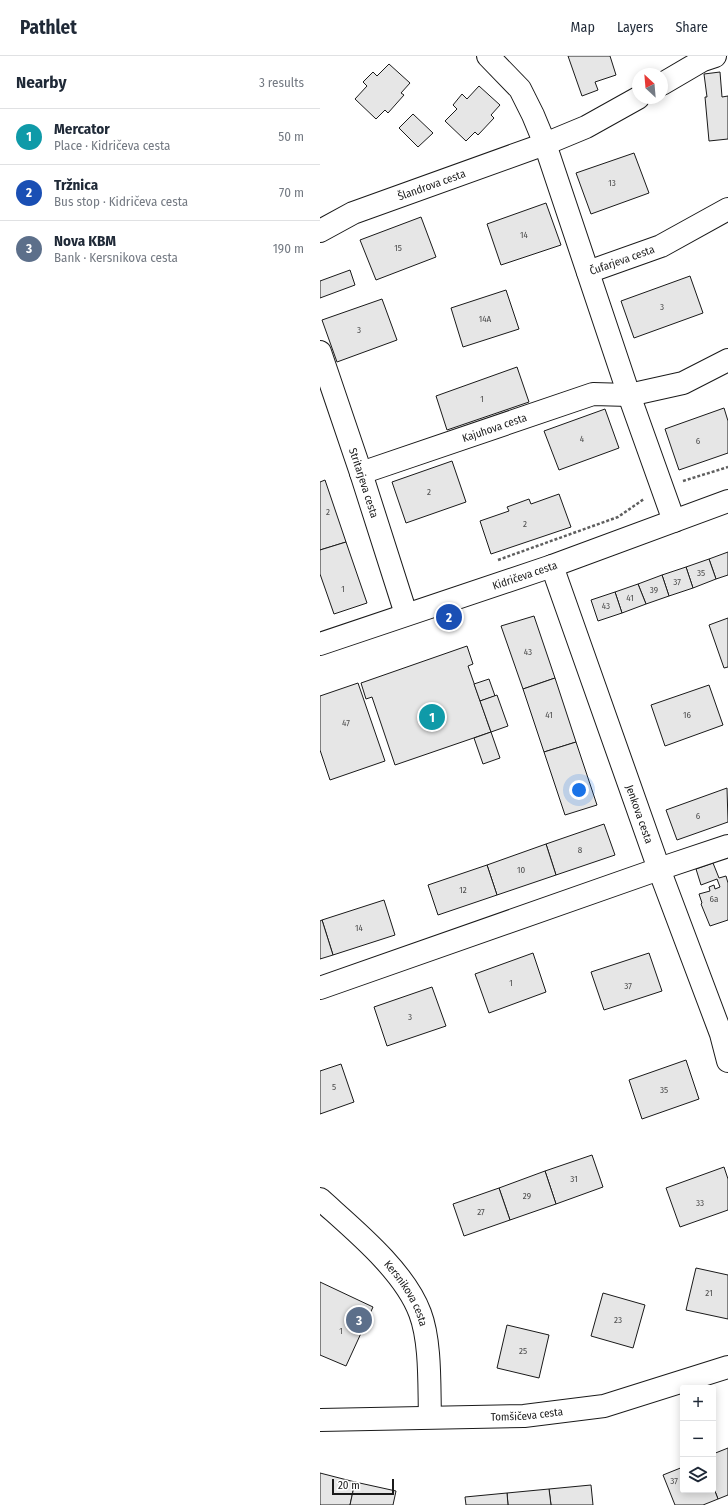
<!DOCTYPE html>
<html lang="en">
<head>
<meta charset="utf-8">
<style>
	:root { --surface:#fff; --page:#f2f2f3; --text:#1f2937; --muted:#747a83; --line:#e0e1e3; --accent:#2563eb }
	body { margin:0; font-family:"Fira Sans Condensed",sans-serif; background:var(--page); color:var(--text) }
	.controls { position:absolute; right:12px; bottom:12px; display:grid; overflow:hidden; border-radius:4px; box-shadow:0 2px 10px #0003 }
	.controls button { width:36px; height:36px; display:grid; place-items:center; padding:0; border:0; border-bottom:1px solid var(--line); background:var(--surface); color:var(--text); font:20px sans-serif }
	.compass { position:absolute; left:312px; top:12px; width:36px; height:36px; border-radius:50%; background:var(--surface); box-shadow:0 2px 10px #0003; rotate:334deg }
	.scale { position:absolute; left:12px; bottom:10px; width:62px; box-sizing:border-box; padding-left:4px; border:2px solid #1a1a1a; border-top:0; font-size:11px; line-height:14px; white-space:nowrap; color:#1a1a1a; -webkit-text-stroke:3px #fff; paint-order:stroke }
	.you { position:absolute; left:259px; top:734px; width:14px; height:14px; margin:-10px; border:3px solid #fff; border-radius:50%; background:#1a73e8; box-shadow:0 0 0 6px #1a73e833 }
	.badge { display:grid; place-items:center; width:26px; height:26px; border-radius:50%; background:var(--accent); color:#fff; font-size:13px; font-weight:700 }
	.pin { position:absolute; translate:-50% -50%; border:2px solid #fff; box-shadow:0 1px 4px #0006 }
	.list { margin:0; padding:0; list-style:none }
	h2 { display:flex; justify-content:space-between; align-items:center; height:52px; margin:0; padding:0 16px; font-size:17px }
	h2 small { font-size:13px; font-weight:400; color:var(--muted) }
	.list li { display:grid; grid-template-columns:26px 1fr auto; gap:12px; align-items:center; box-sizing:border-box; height:56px; padding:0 16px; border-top:1px solid var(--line) }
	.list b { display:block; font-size:15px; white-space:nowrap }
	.list p { margin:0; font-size:13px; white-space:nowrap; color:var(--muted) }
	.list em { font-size:13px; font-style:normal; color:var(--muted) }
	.icon { flex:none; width:22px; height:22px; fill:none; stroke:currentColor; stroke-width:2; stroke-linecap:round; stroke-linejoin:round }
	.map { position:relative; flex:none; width:408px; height:1449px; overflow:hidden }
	header { display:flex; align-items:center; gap:24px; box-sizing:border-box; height:56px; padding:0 20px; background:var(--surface); border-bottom:1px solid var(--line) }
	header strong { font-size:19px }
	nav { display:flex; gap:22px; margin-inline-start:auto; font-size:14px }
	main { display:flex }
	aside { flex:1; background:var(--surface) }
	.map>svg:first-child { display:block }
</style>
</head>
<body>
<header>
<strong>Pathlet</strong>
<nav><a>Map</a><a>Layers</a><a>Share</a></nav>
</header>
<main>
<aside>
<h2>Nearby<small>3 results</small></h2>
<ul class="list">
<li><span class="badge" style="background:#0f9aa8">1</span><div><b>Mercator</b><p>Place · Kidričeva cesta</p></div><em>50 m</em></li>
<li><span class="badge" style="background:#1a4fb4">2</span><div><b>Tržnica</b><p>Bus stop · Kidričeva cesta</p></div><em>70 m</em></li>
<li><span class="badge" style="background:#5c6f8a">3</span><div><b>Nova KBM</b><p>Bank · Kersnikova cesta</p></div><em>190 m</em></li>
</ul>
</aside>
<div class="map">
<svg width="408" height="1449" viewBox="0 0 408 1449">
	<rect width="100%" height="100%" fill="#fff"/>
	<!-- building -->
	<g fill="#e6e6e6" stroke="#1a1a1a">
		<polygon points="248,0 290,0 296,19 275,26 278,34 262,40"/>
		<polygon points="69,8 90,27 81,37 84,39 68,57 65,54 56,63 35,43 47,30 43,26 53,16 57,20"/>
		<polygon points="400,16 402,41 408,40 408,83 389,85 385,41 387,41 384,18"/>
		<polygon points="159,30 180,49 171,59 174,62 158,79 155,76 146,85 125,65 137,53 133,49 142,38 147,43"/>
		<polygon points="93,58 113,77 98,91 79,72"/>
		<polygon points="314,97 329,137 271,158 256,117"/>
		<polygon points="226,147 241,189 181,209 167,168"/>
		<polygon points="101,161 116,201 56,224 40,184"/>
		<polygon points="30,214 35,229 0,242 0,225"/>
		<polygon points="370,220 383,257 314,282 301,245"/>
		<polygon points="186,234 199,273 143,291 131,252"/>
		<polygon points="62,243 77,284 17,306 2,264"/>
		<polygon points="197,311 209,346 127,374 116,340"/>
		<polygon points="404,352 408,365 408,397 359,414 345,373"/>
		<polygon points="285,353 299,392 239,414 224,375"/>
		<polygon points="132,405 146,446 86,467 72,426"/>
		<polygon points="5,424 26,486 0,494 0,426"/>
		<polygon points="239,438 251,471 171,498 160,465 189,455 187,451 209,443 211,448"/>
		<polygon points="26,486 47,547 14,558 0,518 0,494"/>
		<polygon points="408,496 408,519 396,523 389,503"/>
		<polygon points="389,503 396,523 373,532 366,511"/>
		<polygon points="366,511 373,532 349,540 342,519"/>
		<polygon points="342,519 349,540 326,548 318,528"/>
		<polygon points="318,528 326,548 302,557 295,536"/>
		<polygon points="295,536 302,557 278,565 271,544"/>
		<polygon points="214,560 235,622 203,633 181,570"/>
		<polygon points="408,562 408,611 404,612 389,569"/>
		<polygon points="147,590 153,608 148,610 171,676 75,709 52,641 46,643 41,627"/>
		<polygon points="235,622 256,686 224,696 203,633"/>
		<polygon points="169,623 175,640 160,645 154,628"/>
		<polygon points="38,627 65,705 10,724 0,694 0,640"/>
		<polygon points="389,629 403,669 345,690 331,649"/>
		<polygon points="177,639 188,670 171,676 160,645"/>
		<polygon points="171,676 180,702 163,708 154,682"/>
		<polygon points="256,686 277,749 245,759 224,696"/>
		<polygon points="407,732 408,766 357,784 346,754"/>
		<polygon points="284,768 295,799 236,819 226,788"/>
		<polygon points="226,788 236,819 177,839 167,809"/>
		<polygon points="393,807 399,822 406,820 408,827 408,864 390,870 381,848 382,847 379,838 390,835 389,831 394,829 395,833 400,831 397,823 381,829 376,813"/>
		<polygon points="167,809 177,839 118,859 108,829"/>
		<polygon points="64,844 75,879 13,899 2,864"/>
		<polygon points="2,864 13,899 0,903 0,865"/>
		<polygon points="213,897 226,936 169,957 155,918"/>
		<polygon points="329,897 342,935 284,954 271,916"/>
		<polygon points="112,931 126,970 67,990 54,951"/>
		<polygon points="366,1004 379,1043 322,1063 309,1024"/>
		<polygon points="21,1008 34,1046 0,1058 0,1015"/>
		<polygon points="272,1099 283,1131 236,1148 225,1115"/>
		<polygon points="404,1111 408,1123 408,1154 360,1171 346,1132"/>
		<polygon points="225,1115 236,1148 190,1164 179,1132"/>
		<polygon points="179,1132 190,1164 144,1180 133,1148"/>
		<polygon points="376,1212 408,1219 408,1263 366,1254"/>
		<polygon points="0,1226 53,1251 26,1310 0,1299"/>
		<polygon points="283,1237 325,1249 313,1292 271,1280"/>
		<polygon points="187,1269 229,1279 219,1322 177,1312"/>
		<polygon points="408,1392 408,1439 398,1443 393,1430 393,1398"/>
		<polygon points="363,1411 363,1434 393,1434 393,1430 398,1443 383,1449 355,1449 343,1419"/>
		<polygon points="0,1417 35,1426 30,1449 0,1449"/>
		<polygon points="35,1426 76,1435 73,1449 30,1449"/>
		<polygon points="271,1429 273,1449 231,1449 229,1433"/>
		<polygon points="229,1433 231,1449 188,1449 187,1437"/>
		<polygon points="187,1437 188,1449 146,1449 145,1441"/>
	</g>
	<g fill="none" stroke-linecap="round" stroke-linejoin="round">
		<defs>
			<g id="minor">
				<polyline points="168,0 200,33 213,59 225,88 309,339 354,465"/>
				<polyline points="342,28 383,4 395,0"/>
				<path id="s1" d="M0,175L33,157L225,88L266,71L318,42"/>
				<path id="s2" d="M268,216L341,190L408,153"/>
				<path id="s3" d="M0,296L41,417L86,558"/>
				<path id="s4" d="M41,417L273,338L309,339L363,327L408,304"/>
				<path id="s5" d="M232,510L339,813L401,978L408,1005"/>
				<polyline points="0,932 339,813 408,790"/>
				<path id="s6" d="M0,1143C33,1173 84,1214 100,1257C111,1286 109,1330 110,1361"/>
				<path id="s7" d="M0,1364L204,1360L284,1350L408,1311"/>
			</g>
			<g id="major">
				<path id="s8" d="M0,588L232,510L408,445"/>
			</g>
		</defs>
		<!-- minor casing -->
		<use href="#minor" stroke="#1a1a1a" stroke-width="24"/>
		<!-- major casing -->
		<use href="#major" stroke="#1a1a1a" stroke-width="24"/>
		<!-- path -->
		<g stroke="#5f5f5f" stroke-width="2.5" stroke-dasharray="3 2" stroke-linecap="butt">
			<polyline points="363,425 408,411"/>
			<polyline points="178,504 298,461 324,443"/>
		</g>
		<!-- minor -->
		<use href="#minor" stroke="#fff" stroke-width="22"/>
		<!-- major -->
		<use href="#major" stroke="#fff" stroke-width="22"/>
	</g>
	<g text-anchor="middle" stroke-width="3" stroke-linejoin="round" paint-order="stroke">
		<!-- number labels -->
		<g font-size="9" fill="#4d4d4d">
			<text x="292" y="130">13</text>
			<text x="204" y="182">14</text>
			<text x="78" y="195">15</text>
			<text x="342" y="254">3</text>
			<text x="165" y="266">14A</text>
			<text x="39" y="277">3</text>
			<text x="162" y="346">1</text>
			<text x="262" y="386">4</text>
			<text x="378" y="388">6</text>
			<text x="109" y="439">2</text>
			<text x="8" y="459">2</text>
			<text x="205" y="471">2</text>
			<text x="381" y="520">35</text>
			<text x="357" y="529">37</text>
			<text x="23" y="536">1</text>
			<text x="334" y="537">39</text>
			<text x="310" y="545">41</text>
			<text x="286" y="553">43</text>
			<text x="208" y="599">43</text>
			<text x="229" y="662">41</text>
			<text x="367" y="662">16</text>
			<text x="26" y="670">47</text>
			<text x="378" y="763">6</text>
			<text x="260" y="797">8</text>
			<text x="201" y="817">10</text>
			<text x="143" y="837">12</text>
			<text x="394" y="846">6a</text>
			<text x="39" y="875">14</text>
			<text x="191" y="930">1</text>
			<text x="308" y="933">37</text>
			<text x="90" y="964">3</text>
			<text x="14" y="1034">5</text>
			<text x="344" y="1037">35</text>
			<text x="254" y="1126">31</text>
			<text x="207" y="1143">29</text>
			<text x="380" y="1150">33</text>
			<text x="161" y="1159">27</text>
			<text x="389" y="1240">21</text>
			<text x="298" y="1267">23</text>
			<text x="21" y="1278">1</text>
			<text x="203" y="1298">25</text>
			<text x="354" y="1428">37</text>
		</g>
		<!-- street labels -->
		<g font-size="11" fill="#1a1a1a" stroke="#fff">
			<text dy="4" stroke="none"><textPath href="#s1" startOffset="121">Šlandrova cesta</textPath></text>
			<text dy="4" stroke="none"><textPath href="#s2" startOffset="36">Čufarjeva cesta</textPath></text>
			<text dy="4" stroke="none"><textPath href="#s4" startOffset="141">Kajuhova cesta</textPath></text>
			<text dy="4" stroke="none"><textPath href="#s3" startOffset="138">Stritarjeva cesta</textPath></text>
			<text dy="4" stroke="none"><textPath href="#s8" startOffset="216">Kidričeva cesta</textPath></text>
			<text dy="4" stroke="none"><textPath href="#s5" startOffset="263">Jenkova cesta</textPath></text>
			<text dy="4" stroke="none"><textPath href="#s6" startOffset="129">Kersnikova cesta</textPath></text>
			<text dy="4" stroke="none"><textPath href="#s7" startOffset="207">Tomšičeva cesta</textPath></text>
		</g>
	</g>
</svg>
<div class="controls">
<button>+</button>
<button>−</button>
<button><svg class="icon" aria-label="layers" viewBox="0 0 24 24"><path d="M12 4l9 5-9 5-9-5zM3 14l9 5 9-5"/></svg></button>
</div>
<svg class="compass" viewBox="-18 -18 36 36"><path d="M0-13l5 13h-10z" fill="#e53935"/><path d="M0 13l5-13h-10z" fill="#747a83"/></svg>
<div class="scale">20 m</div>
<div class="you"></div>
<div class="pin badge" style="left:112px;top:661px;background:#0f9aa8">1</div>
<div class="pin badge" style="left:129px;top:561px;background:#1a4fb4">2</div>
<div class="pin badge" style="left:39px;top:1264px;background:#5c6f8a">3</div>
</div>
</main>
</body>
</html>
